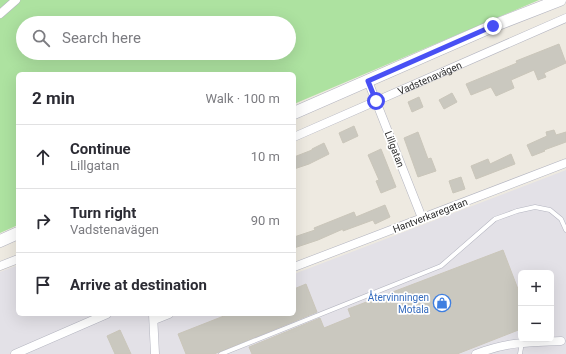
<!DOCTYPE html>
<html lang="en">
<head>
<meta charset="utf-8">
<style>
	:root { --surface:#fff; --page:#f7f7f7; --text:#2b2b33; --muted:#7c7c81; --line:#e1e1e2 }
	body { margin:0; font-family:Roboto,sans-serif; background:var(--page); color:var(--text) }
	.controls { position:absolute; right:12px; bottom:12px; display:grid; overflow:hidden; border-radius:6px; box-shadow:0 4px 16px #0002 }
	.controls button { width:36px; height:36px; display:grid; place-items:center; padding:0; border:0; border-bottom:1px solid var(--line); background:var(--surface); color:var(--text); font:20px sans-serif }
	.stop { position:absolute; width:12px; height:12px; margin:-9px; border:3px solid #4850f4; border-radius:50%; background:#fff }
	.stop.end { background:#4850f4; border-color:#fff; box-shadow:0 1px 4px #0008 }
	.list { margin:0; padding:0; list-style:none }
	h2 { display:flex; justify-content:space-between; align-items:center; height:52px; margin:0; padding:0 16px; font-size:17px }
	h2 small { font-size:13px; font-weight:400; color:var(--muted) }
	.list li { display:grid; grid-template-columns:26px 1fr auto; gap:12px; align-items:center; box-sizing:border-box; height:64px; padding:0 16px; border-top:1px solid var(--line) }
	.list b { display:block; font-size:15px; white-space:nowrap }
	.list p { margin:0; font-size:13px; white-space:nowrap; color:var(--muted) }
	.list em { font-size:13px; font-style:normal; color:var(--muted) }
	.icon { flex:none; width:22px; height:22px; fill:none; stroke:currentColor; stroke-width:2; stroke-linecap:round; stroke-linejoin:round }
	.map { position:relative; flex:none; width:566px; height:354px; overflow:hidden }
	.search { position:absolute; background:var(--surface); box-shadow:0 4px 16px #0002; left:16px; top:16px; width:280px; height:44px; display:flex; align-items:center; gap:10px; box-sizing:border-box; padding:0 14px; border-radius:22px; color:var(--muted); font-size:15px }
	.panel { position:absolute; background:var(--surface); box-shadow:0 4px 16px #0002; left:16px; top:72px; width:280px; height:244px; border-radius:6px }
	.map>svg:first-child { display:block }
</style>
</head>
<body>
<div class="map">
<svg width="566" height="354" viewBox="0 0 566 354">
	<rect width="100%" height="100%" fill="#eeeae1"/>
	<!-- industrial -->
	<path fill="#e3e1e7" fill-rule="evenodd" d="M566,170V354H0V272L18,265V314H294V274ZM521,273H551V339H521Z"/>
	<!-- green -->
	<path fill="#ade2a0" fill-rule="evenodd" d="M0,0H539L294,104V74H18V225L0,233ZM23,23H289V53H23Z"/>
	<!-- building -->
	<g fill="#cac8bf" stroke="#cac6ba">
		<polygon points="559,44 566,63 544,73 546,77 538,80 534,70 511,80 514,88 496,96 491,87 471,95 466,84 517,63 516,61"/>
		<polygon points="452,93 457,102 444,109 439,100"/>
		<polygon points="419,97 423,107 412,112 408,102"/>
		<polygon points="354,126 358,136 343,143 339,133"/>
		<polygon points="554,130 556,135 566,132 566,142 544,150 545,151 532,156 527,145 547,136 546,132"/>
		<polygon points="418,132 428,159 431,158 436,171 418,177 404,138"/>
		<polygon points="324,143 329,154 309,164 294,169 294,157 312,150 312,149"/>
		<polygon points="381,149 396,187 381,193 376,181 379,180 368,155"/>
		<polygon points="511,154 515,164 476,179 471,166 488,159 490,164"/>
		<polygon points="461,177 465,189 453,193 449,181"/>
		<polygon points="385,205 390,217 375,224 373,220 343,231 343,229 318,240 294,248 294,237 315,230 314,228 354,212 356,217"/>
		<polygon points="503,250 521,297 521,329 457,354 252,354 249,347 320,318 324,328 351,317 348,309"/>
		<polygon points="306,284 317,312 214,354 186,354 178,334 229,314 294,314 294,289"/>
		<polygon points="120,330 131,354 115,354 107,336"/>
	</g>
	<g fill="none" stroke-linecap="round" stroke-linejoin="round">
		<defs>
			<g id="lane">
				<polyline points="221,354 441,266 495,219 517,211 535,207 550,210 561,219 566,230"/>
				<polyline points="520,354 522,342"/>
			</g>
			<g id="street">
				<polyline points="0,14 16,0"/>
				<polyline points="368,81 422,218"/>
				<path id="s1" d="M294,137L566,18"/>
				<polyline points="0,266 18,259"/>
				<polyline points="294,267 566,163"/>
				<polyline points="153,314 155,354"/>
				<polyline points="154,320 169,314"/>
				<polyline points="15,354 107,314"/>
				<path d="M476,354C507,342 529,342 561,341"/>
			</g>
			<g id="secondary">
				<polyline points="294,113 493,26 560,0"/>
				<polyline points="0,241 18,233"/>
			</g>
		</defs>
		<!-- lane casing -->
		<use href="#lane" stroke="#b4b5c0" stroke-width="5"/>
		<!-- street casing -->
		<use href="#street" stroke="#b4b5c0" stroke-width="9"/>
		<!-- secondary casing -->
		<use href="#secondary" stroke="#b4b5c0" stroke-width="13"/>
		<!-- lane -->
		<use href="#lane" stroke="#fff" stroke-width="4"/>
		<!-- street -->
		<use href="#street" stroke="#fff" stroke-width="8"/>
		<!-- secondary -->
		<use href="#secondary" stroke="#fff" stroke-width="12"/>
	</g>
	<g fill="none" stroke-linecap="round" stroke-linejoin="round">
		<!-- route -->
		<polyline stroke="#4850f4" stroke-width="5" points="376,101 368,81 493,26"/>
	</g>
	<!-- icons -->
	<defs>
		<symbol id="shop-ring" viewBox="-11 -11 22 22"><circle r="9.5" fill="#fff" stroke="#3f7fe0" stroke-width="1.5"/><path d="M-5-2.5h2.3a2.7 3.5 0 0 1 5.4 0H5L5.5 6h-11ZM-1.5-2.5h3a1.5 2.3 0 0 0-3 0Z" fill="#3f7fe0"/></symbol>
	</defs>
	<g fill-rule="evenodd">
		<use href="#shop-ring" x="432" y="293" width="20" height="20"/>
	</g>
	<g text-anchor="middle" stroke-width="3.5" stroke-linejoin="round" paint-order="stroke">
		<!-- street labels -->
		<g font-size="10" fill="#2d2d2d" stroke="#fff">
			<text dy="4" stroke="none"><textPath href="#s1" startOffset="148">Vadstenavägen</textPath></text>
			<text transform="translate(395 149) rotate(69)" y="4">Lillgatan</text>
			<text transform="translate(430 215) rotate(-21)" y="4">Hantverkaregatan</text>
		</g>
		<!-- shop labels -->
		<g font-size="10" fill="#366cbe" stroke="#fff" text-anchor="end">
			<text x="429" y="301">Återvinningen<tspan x="429" dy="12">Motala</tspan></text>
		</g>
	</g>
</svg>
<div class="controls">
<button>+</button>
<button>−</button>
</div>
<div class="stop" style="left:376px;top:101px"></div>
<div class="stop end" style="left:493px;top:26px"></div>
<div class="search"><svg class="icon" aria-label="search" viewBox="0 0 24 24"><circle cx="10" cy="10" r="6"/><path d="M15 15l6 6"/></svg>Search here</div>
<section class="panel">
<h2>2 min<small>Walk · 100 m</small></h2>
<ul class="list">
<li><svg class="icon" aria-label="ahead" viewBox="0 0 24 24"><path d="M12 20V5M6 11l6-6 6 6"/></svg><div><b>Continue</b><p>Lillgatan</p></div><em>10 m</em></li>
<li><svg class="icon" aria-label="right" viewBox="0 0 24 24"><path d="M7 20v-9h11M14 6l5 5-5 5"/></svg><div><b>Turn right</b><p>Vadstenavägen</p></div><em>90 m</em></li>
<li><svg class="icon" aria-label="arrive" viewBox="0 0 24 24"><path d="M6 21V4h12l-3 4 3 4H6"/></svg><div><b>Arrive at destination</b></div></li>
</ul>
</section>
</div>
</body>
</html>
